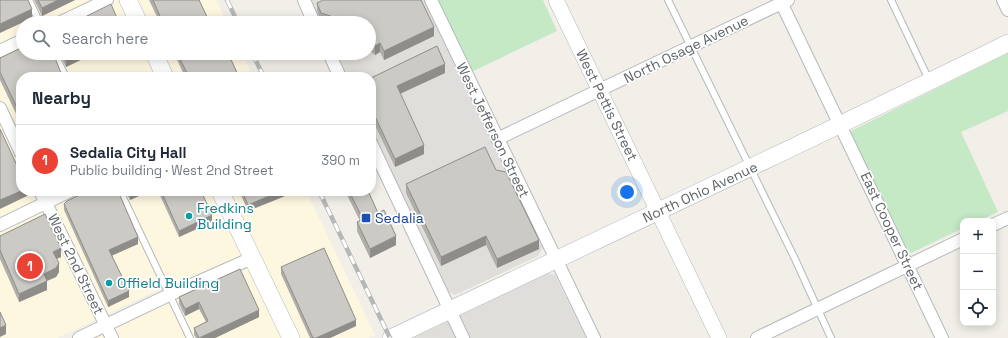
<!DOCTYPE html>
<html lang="en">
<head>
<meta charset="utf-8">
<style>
	:root { --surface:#fff; --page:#f6f6f7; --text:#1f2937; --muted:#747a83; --line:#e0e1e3; --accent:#ea4335 }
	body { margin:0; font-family:"Space Grotesk",sans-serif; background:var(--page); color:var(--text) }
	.controls { position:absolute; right:12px; bottom:12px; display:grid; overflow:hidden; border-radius:8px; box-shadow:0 2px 10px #0003 }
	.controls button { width:36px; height:36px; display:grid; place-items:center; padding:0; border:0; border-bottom:1px solid var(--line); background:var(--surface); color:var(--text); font:20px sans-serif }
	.you { position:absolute; left:627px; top:192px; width:14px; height:14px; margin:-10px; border:3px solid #fff; border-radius:50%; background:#1a73e8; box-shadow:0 0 0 6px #1a73e833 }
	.badge { display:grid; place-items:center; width:26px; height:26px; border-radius:50%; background:var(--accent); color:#fff; font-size:13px; font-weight:700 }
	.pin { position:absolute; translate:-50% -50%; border:2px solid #fff; box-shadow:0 1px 4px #0006 }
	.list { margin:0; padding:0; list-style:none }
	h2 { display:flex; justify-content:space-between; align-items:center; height:52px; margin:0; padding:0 16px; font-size:17px }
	h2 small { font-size:13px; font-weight:400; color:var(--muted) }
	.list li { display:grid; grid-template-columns:26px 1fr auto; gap:12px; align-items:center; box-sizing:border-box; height:72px; padding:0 16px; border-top:1px solid var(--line) }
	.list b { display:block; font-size:15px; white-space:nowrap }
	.list p { margin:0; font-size:13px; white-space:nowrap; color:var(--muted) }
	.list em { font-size:13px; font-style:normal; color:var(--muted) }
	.icon { flex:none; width:22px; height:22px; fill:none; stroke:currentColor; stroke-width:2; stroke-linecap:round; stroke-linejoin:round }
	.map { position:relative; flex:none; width:1008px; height:338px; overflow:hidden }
	.search { position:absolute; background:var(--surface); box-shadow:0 2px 10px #0003; left:16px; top:16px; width:360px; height:44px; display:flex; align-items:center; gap:10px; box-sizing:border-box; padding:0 14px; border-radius:22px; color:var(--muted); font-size:15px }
	.panel { position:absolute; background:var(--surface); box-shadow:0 2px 10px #0003; left:16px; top:72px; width:360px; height:124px; border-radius:16px }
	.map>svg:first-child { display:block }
</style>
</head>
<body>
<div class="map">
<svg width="1008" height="338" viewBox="0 0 1008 338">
	<rect width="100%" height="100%" fill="#f1efe8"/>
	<!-- commercial -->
	<polygon fill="#fef7e0" points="0,0 216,0 227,23 23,23 23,53 242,53 253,77 21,77 21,191 306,191 375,335 368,338 95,338 168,303 162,288 57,338 0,338"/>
	<!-- industrial -->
	<g fill="#e0deda">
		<polygon points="310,0 425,0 543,247 538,256 455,295 448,291 371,129 371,77 346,77 335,53 369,53 369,23 321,23"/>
		<polygon points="547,273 555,275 586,338 408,338"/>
	</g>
	<!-- green -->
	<g fill="#c5e8c5">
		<polygon points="438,0 543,0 557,31 471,72"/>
		<polygon points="1008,53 1008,111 961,132 998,212 978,221 963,221 963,228 911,253 906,250 851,136 851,131"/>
	</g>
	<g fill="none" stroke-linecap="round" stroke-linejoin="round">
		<defs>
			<g id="service">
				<polyline points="29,0 40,23"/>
				<polyline points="668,0 795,259 831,338"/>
				<polyline points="891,0 929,80"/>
				<polyline points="54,53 66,77"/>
				<polyline points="120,191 190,338"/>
			</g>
			<g id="minor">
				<polyline points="304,0 314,23"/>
				<polyline points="431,0 594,338"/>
				<polyline points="780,0 942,338"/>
				<polyline points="1003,0 1008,10"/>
				<polyline points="59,23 107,0"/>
				<polyline points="0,51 23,40"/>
				<polyline points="329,53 340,77"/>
				<polyline points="0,108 21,153"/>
				<polyline points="497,139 788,0"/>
				<polyline points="371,143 463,338"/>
				<polyline points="40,191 112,338"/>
				<polyline points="0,225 70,191"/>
				<polyline points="993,225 1008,218"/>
				<polyline points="79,338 169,295 252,258"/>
				<polyline points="757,338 963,239"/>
			</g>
			<polyline id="tertiary" points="556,0 719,338"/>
			<g id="secondary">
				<polyline points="128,0 139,23"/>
				<polyline points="154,53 165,77"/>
				<polyline points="220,191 291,338"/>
				<path d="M391,338C597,240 803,144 1008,43"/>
			</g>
		</defs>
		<!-- service casing -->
		<use href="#service" stroke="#b5b8bc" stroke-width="8"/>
		<!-- minor casing -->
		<use href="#minor" stroke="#b5b8bc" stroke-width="14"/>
		<!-- tertiary casing -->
		<use href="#tertiary" stroke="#b5b8bc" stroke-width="16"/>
		<!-- secondary casing -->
		<use href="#secondary" stroke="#b6babf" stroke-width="18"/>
		<!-- service -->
		<use href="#service" stroke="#fff" stroke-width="6"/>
		<!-- minor -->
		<use href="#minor" stroke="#fff" stroke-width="12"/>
		<!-- tertiary -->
		<use href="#tertiary" stroke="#fff" stroke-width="15"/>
		<!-- secondary -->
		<use href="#secondary" stroke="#fff" stroke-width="17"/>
		<defs>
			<g id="rail">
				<polyline points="227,0 238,23"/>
				<polyline points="252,53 264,77"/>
				<polyline points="319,191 390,338"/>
			</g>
		</defs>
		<!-- rail casing -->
		<use href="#rail" stroke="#b6b7b8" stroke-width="4.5"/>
		<!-- rail -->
		<use href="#rail" stroke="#fff" stroke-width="3" stroke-dasharray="9" stroke-linecap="butt"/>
	</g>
	<!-- wall -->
	<g fill="#afaea9">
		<polygon points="34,0 75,0 42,16"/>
		<polygon points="149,0 199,0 210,23 160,23"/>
		<polygon points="317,3 434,36 384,60 380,52 375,55 369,50 369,23 325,23 321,22 317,11"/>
		<polygon points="59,53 95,53 66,67"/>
		<polygon points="174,53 228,53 239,77 185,77"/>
		<polygon points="0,58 61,77 21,77 21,124 0,80"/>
		<polygon points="445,73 400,94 424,154 395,167 371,117 371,78"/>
		<polygon points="496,170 539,249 497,268 486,245 441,266 406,193 406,184"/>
		<polygon points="125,191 150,191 130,200"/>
		<polygon points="158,191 201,191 212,222 179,237"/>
		<polygon points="239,191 290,191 290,194 248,211"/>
		<polygon points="345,191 368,191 378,213 396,245 370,258 357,231 357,222 360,221"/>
		<polygon points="64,204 138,244 112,255 129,297 108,307 64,210"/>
		<polygon points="0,236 61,257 57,259 59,272 56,277 47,281 47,290 19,302 0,259"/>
		<polygon points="281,267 356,326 330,338 310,338 281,274"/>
		<polygon points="179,297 259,317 215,338 196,338 194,335 194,328 206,322 199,309 185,316 179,304"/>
	</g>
	<!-- shaded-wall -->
	<g fill="#8f8d8a">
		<polygon points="58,0 75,0 42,16 42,8"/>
		<polygon points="32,9 32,18 0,33 0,24"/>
		<polygon points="434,27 434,36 384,60 384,51"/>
		<polygon points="380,43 380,52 375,55 375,46"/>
		<polygon points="77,53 95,53 66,67 66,58"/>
		<polygon points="445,64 445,73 397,95 397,86"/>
		<polygon points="61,73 61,77 53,77"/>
		<polygon points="424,145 424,154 395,167 395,159"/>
		<polygon points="21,191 27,191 27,196 0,209 0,200"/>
		<polygon points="136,191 150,191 130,200 130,194"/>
		<polygon points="281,191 290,191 290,194 248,211 248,205"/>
		<polygon points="212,215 212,222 179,237 179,231"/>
		<polygon points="396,236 396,245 370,258 370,249"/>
		<polygon points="486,236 486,245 441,266 441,257"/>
		<polygon points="138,237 138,244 109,257 109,250"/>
		<polygon points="539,240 539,249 497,268 497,259"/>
		<polygon points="61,248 61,257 53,260 53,252"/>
		<polygon points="59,263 59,272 56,277 44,282 44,274"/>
		<polygon points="47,281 47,290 19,302 19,294"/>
		<polygon points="129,291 129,297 108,307 108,301"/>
		<polygon points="199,302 199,309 185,316 185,309"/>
		<polygon points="259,310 259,317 215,338 200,338"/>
		<polygon points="356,320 356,326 330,338 316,338"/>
		<polygon points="6,325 6,334 0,337 0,328"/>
	</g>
	<!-- building -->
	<g fill="#cccac5" stroke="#8f8d8a">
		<polygon points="0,0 28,0 32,9 0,24"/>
		<polygon points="38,0 58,0 42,8"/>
		<polygon points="153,0 199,0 210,23 163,23"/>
		<polygon points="323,0 421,0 434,27 384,51 380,43 375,46 369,41 369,23 346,23 339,19 321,13 317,3"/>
		<polygon points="111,4 119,23 73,23"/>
		<polygon points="437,46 445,64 397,86 424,145 395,159 371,108 371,78"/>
		<polygon points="23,47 23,53 53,53 61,73 53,77 21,77 21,116 0,72 0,58"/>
		<polygon points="63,53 77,53 66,58"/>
		<polygon points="177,53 228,53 239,77 189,77"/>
		<polygon points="0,129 21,174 21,191 0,200"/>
		<polygon points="485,147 496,170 506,172 539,240 497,259 486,236 441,257 406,184"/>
		<polygon points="88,191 118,191 138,237 109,250 129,291 108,301 64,204 67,201"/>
		<polygon points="128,191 136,191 130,194"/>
		<polygon points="161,191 201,191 212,215 179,231"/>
		<polygon points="242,191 281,191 248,205"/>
		<polygon points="349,191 368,191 378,213 384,210 396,236 370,249 357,222 363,219"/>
		<polygon points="45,214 61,248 53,252 59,263 56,268 44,274 47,281 19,294 0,250 0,236"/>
		<polygon points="324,248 356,320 316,338 313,338 281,267"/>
		<polygon points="240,269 259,310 199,338 194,328 208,321 199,302 185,309 179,297"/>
		<polygon points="0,312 6,325 0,328"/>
	</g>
	<!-- markers -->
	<g fill="#0f9aa8" stroke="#fff" stroke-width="1.5">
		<circle cx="189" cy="216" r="4"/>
		<circle cx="109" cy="283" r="4"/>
	</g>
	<rect fill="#1a4fb4" stroke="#fff" stroke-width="1.5" x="361" y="213" width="10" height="10" rx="2"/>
	<g text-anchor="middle" stroke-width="3.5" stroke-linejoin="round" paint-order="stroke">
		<!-- street labels -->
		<g font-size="14" fill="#5f6368" stroke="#fff">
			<text transform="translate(686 49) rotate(-26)" y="5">North Osage Avenue</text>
			<text transform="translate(607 105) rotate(64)" y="5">West Pettis Street</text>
			<text transform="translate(493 130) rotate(64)" y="5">West Jefferson Street</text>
			<text transform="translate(700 192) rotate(-25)" y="5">North Ohio Avenue</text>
			<text transform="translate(892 231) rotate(65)" y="5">East Cooper Street</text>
			<text transform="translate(76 264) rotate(64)" y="5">West 2nd Street</text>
		</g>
		<!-- culture labels -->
		<g font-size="14" fill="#0d838f" stroke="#fff" text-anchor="start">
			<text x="197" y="213">Fredkins<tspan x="197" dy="16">Building</tspan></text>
			<text x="117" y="288">Offield Building</text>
		</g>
		<!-- transit labels -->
		<g font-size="14" fill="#164399" stroke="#fff" text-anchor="start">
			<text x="375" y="223">Sedalia</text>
		</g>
	</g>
</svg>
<div class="controls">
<button>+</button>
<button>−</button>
<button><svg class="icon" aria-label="locate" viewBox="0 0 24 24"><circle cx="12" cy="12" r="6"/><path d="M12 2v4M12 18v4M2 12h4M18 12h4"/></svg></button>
</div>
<div class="you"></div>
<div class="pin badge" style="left:30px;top:266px">1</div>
<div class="search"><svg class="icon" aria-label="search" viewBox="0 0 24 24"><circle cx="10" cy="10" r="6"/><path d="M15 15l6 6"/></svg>Search here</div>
<section class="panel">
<h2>Nearby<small></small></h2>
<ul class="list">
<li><span class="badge">1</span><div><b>Sedalia City Hall</b><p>Public building · West 2nd Street</p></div><em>390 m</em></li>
</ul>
</section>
</div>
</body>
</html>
